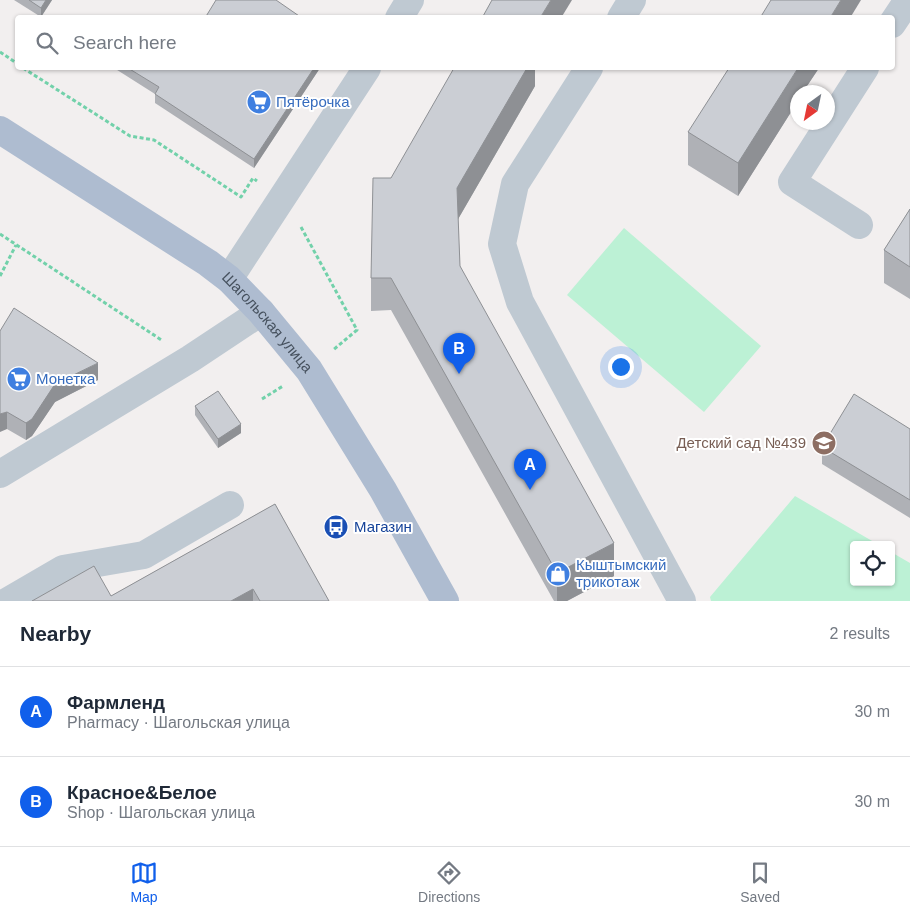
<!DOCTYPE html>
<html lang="en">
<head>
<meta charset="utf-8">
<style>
	:root { --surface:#fff; --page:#f6f6f7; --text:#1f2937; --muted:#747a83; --line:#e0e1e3; --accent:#105feb }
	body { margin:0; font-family:Arial,sans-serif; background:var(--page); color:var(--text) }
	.controls { position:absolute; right:15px; bottom:15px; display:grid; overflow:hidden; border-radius:5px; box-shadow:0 1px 4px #0004 }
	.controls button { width:45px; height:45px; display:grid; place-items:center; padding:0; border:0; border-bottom:1px solid var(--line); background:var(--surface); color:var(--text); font:25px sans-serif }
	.compass { position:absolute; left:790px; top:85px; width:45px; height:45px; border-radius:50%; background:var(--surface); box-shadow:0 1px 4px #0004; rotate:213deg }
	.you { position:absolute; left:620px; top:366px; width:18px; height:18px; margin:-12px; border:4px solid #fff; border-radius:50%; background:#1a73e8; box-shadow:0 0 0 8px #1a73e833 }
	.badge { display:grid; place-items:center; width:32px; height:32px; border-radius:50%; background:var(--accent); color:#fff; font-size:16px; font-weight:700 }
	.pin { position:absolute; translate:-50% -41px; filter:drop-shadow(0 1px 2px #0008) }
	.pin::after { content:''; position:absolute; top:26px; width:18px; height:15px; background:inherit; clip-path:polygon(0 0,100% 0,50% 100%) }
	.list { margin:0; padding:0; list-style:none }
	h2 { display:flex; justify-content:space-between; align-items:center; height:65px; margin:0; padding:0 20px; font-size:21px }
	h2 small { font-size:16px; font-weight:400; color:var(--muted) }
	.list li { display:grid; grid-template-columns:32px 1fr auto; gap:15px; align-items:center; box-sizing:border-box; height:90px; padding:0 20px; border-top:1px solid var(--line) }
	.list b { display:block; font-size:19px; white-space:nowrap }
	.list p { margin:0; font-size:16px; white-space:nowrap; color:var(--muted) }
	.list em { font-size:16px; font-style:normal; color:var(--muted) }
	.icon { flex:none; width:28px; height:28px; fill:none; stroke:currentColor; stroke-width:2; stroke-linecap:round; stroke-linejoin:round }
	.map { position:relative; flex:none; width:910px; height:601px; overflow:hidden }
	.search { position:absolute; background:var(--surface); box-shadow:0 1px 4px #0004; left:15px; right:15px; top:15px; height:55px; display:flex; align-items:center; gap:12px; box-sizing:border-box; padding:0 18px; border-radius:5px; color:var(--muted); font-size:19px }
	.sheet { height:245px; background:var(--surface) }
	nav { display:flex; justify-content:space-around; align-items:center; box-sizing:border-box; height:70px; border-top:1px solid var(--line); background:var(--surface); font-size:14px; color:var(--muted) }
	nav a { display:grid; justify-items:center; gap:2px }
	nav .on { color:var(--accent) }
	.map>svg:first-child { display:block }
</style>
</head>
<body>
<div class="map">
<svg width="910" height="601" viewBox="0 0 910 601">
	<rect width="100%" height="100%" fill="#f2efef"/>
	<!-- green -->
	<g fill="#bcf1d5">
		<polygon points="624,228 761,346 704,412 567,295"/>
		<polygon points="795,496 879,545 854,545 854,582 891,582 891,552 910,563 910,601 711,601 710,597"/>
	</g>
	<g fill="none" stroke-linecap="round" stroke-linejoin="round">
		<!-- path -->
		<g stroke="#72d1aa" stroke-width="3" stroke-dasharray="4 2.5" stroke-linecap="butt">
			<polyline points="0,52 18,64"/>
			<polyline points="23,68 130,136 154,140 241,197 253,178 257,181"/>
			<polyline points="301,227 357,330 333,350"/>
			<polyline points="0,234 163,341"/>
			<polyline points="0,276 16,245"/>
			<polyline points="262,399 283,386"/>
		</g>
		<!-- minor -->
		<g stroke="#bfc9d2" stroke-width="28">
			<polyline points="399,18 410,0"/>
			<polyline points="621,18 632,0"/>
			<polyline points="892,24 908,0"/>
			<polyline points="589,68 515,184 502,244 520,302 682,601"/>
			<polyline points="859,225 792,182 865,68"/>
			<polyline points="229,279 367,68"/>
			<polyline points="0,474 190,359 261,312"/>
			<polyline points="8,601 63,569 144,555 230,505"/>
		</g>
		<!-- major -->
		<path stroke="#aebcd0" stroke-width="28" id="s1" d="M0,130L208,263L229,279L261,312L309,370L383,490L445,601"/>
	</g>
	<!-- wall -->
	<g fill="#afb1b6">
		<polygon points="14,0 52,0 41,17"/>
		<polygon points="114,68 320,68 254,168 155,103 155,94"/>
		<polygon points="535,68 535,86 458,219 460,266 614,576 567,601 554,601 391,310 371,311 371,278 391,178"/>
		<polygon points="819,68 803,92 798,92 798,101 738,196 688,165 688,132"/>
		<polygon points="910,209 910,299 884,283 884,250"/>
		<polygon points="0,331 98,380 55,402 32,436 26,440 7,429"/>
		<polygon points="195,406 241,433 218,448 195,415"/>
		<polygon points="910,429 910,518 822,464 822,447"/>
		<polygon points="275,504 329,601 32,601 111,596"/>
	</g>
	<!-- shaded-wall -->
	<g fill="#8e9094">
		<polygon points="46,0 52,0 41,17 41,8"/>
		<polygon points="551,0 572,0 561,18 540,18"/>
		<polygon points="841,0 861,0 850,18 830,18"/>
		<polygon points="314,68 320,68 254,168 254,159"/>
		<polygon points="522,68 535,68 535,86 457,221 457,188"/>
		<polygon points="798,68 819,68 803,92 798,92 798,101 738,196 738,163"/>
		<polygon points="98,363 98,380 55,402 32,436 26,440 26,423 55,384"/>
		<polygon points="7,412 7,429 0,432 0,414"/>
		<polygon points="241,424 241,433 218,448 218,439"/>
		<polygon points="614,543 614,576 567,601 557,601 557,573"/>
		<polygon points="253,589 253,601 231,601"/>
	</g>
	<!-- building -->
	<g fill="#cbced4" stroke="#8e9094">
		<polygon points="29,0 46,0 41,8"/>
		<polygon points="216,0 276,0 302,18 205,18"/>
		<polygon points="492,0 551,0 540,18 482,18"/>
		<polygon points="771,0 841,0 830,18 760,18"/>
		<polygon points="128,68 314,68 254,159 155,94 159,87"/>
		<polygon points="454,68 527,68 457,188 460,266 614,543 557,573 391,278 371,278 373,178 391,178"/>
		<polygon points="729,68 798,68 738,163 688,132"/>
		<polygon points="910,209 910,267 884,250"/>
		<polygon points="14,308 98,363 55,384 32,419 26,423 7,412 0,414 0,331"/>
		<polygon points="218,391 241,424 218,439 195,406"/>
		<polygon points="854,394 910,429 910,500 822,447"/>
		<polygon points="275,504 329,601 260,601 253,589 231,601 32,601 94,566 111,596"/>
	</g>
	<!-- icons -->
	<defs>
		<symbol id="supermarket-disc" viewBox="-11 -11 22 22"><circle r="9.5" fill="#3f7fe0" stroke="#fff"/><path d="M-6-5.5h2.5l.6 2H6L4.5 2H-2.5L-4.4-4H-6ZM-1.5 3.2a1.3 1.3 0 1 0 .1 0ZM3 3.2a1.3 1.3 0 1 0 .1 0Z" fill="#fff"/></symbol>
		<symbol id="school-disc" viewBox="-11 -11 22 22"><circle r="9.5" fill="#8d6e63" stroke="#fff"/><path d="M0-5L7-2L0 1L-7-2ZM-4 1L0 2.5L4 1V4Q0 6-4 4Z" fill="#fff"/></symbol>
		<symbol id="bus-disc" viewBox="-11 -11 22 22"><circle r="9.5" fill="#1a4fb4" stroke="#fff"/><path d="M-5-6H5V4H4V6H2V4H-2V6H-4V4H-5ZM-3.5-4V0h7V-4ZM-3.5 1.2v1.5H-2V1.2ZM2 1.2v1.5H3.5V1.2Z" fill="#fff"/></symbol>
		<symbol id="shop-disc" viewBox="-11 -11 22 22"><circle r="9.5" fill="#3f7fe0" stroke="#fff"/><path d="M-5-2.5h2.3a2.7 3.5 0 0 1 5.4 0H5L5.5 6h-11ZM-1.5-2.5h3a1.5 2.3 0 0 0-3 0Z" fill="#fff"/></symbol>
	</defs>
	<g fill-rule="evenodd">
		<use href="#supermarket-disc" x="245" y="88" width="28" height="28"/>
		<use href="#supermarket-disc" x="5" y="365" width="28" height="28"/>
		<use href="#school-disc" x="810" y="429" width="28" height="28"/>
		<use href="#bus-disc" x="322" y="513" width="28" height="28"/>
		<use href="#shop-disc" x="544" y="560" width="28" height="28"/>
	</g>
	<g text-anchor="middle" stroke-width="4" stroke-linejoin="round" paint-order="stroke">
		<!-- shop labels -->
		<g font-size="15" fill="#366cbe" stroke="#fff" text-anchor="start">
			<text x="276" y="107">Пятёрочка</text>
			<text x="36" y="384">Монетка</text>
			<text x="576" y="570">Кыштымский<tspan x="576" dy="17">трикотаж</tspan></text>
		</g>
		<!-- street labels -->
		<g font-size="15" fill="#46515e" stroke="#fff">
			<text dy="5" stroke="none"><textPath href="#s1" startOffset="331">Шагольская улица</textPath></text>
		</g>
		<!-- education labels -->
		<g font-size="15" fill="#785e54" stroke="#fff" text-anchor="end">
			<text x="806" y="448">Детский сад №439</text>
		</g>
		<!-- transit labels -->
		<g font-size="15" fill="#164399" stroke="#fff" text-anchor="start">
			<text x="354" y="532">Магазин</text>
		</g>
	</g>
</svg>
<div class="controls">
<button><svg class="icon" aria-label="locate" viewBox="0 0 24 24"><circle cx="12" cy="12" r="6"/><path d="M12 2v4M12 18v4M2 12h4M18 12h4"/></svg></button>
</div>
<svg class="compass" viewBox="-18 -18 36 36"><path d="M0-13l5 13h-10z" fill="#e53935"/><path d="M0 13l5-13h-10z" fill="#747a83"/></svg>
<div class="you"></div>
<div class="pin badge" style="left:530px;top:490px">A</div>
<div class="pin badge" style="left:459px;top:374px">B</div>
<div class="search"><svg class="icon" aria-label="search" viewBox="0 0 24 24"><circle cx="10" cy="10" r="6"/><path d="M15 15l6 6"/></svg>Search here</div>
</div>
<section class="sheet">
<h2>Nearby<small>2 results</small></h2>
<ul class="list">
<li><span class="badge">A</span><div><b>Фармленд</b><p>Pharmacy · Шагольская улица</p></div><em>30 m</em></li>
<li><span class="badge">B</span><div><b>Красное&amp;Белое</b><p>Shop · Шагольская улица</p></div><em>30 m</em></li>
</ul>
</section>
<nav>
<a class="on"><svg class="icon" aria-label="map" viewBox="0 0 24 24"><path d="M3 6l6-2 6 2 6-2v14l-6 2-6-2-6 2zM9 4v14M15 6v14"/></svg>Map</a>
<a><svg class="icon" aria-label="directions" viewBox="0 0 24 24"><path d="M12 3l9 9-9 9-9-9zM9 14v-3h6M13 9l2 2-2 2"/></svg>Directions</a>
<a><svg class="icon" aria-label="saved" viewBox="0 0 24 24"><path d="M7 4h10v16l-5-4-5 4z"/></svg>Saved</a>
</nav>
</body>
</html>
